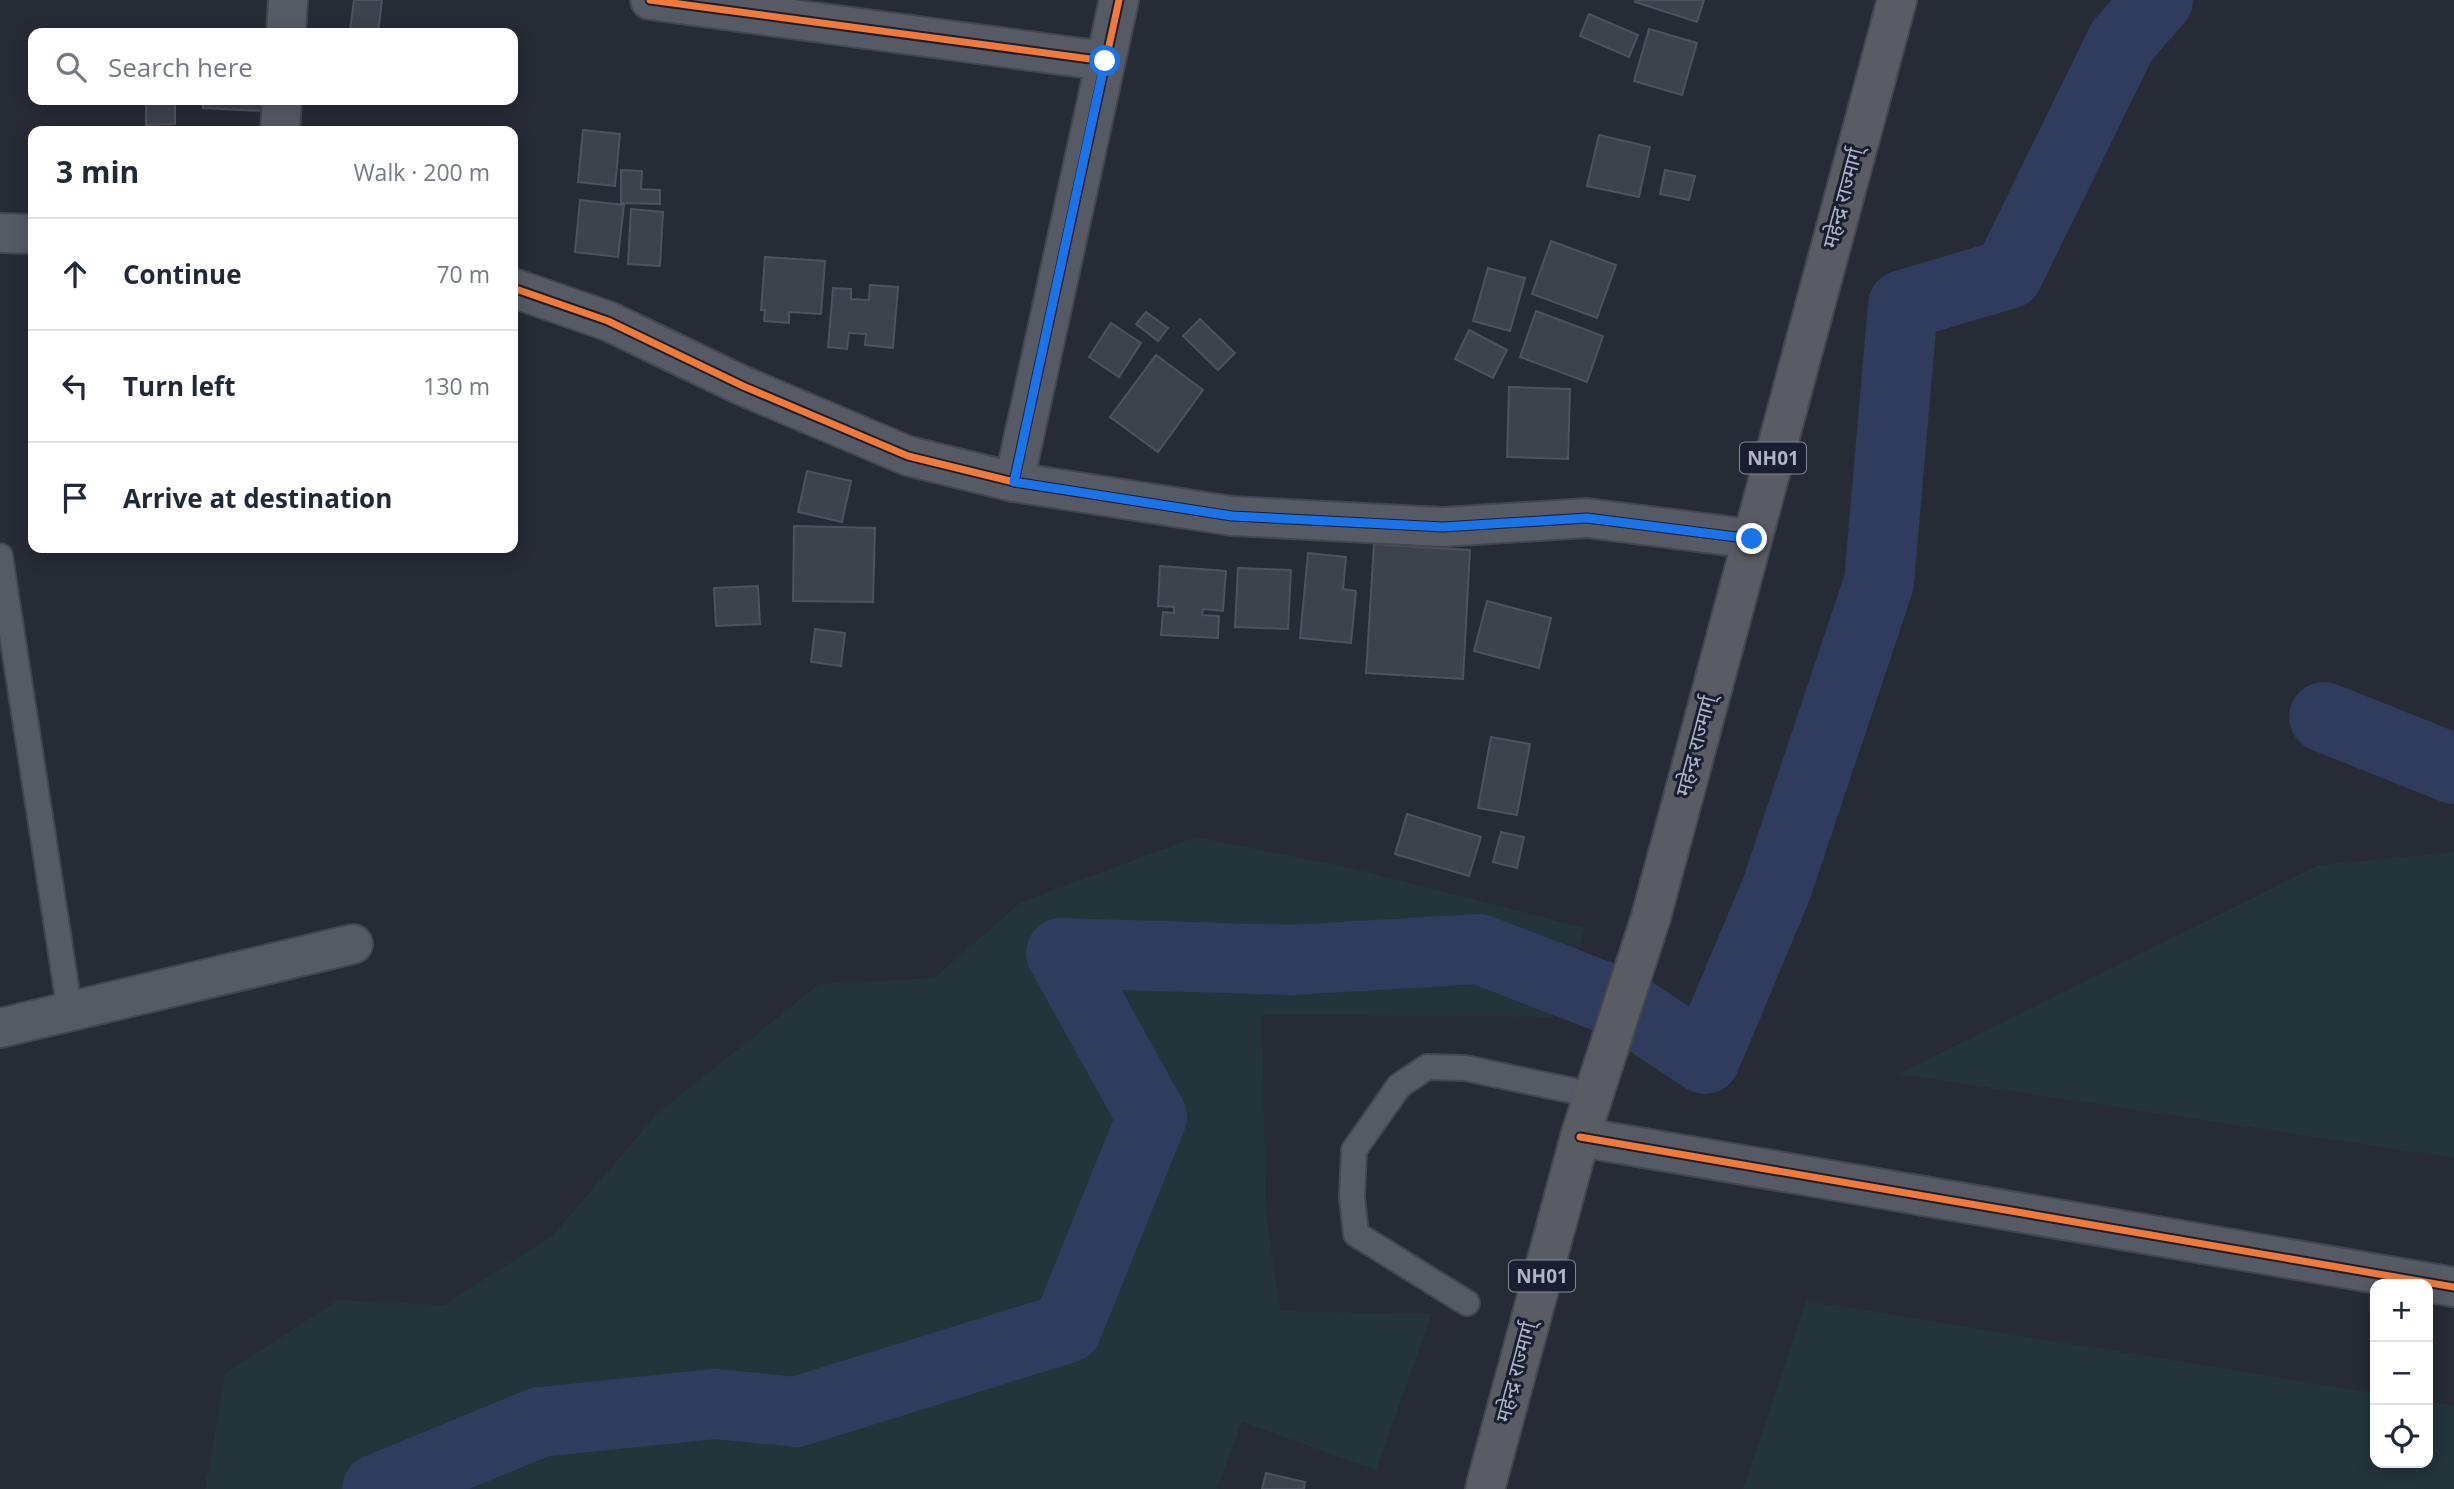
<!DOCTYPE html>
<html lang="en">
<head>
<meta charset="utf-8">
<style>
	:root { --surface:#fff; --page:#f6f6f7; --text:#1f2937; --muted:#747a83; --line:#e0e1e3 }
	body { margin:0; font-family:"Open Sans","Noto Sans Devanagari",sans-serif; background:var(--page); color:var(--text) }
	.controls { position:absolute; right:21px; bottom:21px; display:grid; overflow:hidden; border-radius:14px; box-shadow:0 4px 18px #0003 }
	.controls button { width:63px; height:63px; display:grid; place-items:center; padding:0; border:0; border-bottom:2px solid var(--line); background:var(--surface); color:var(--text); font:35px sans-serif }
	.stop { position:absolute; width:21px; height:21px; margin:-16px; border:5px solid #1a73e8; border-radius:50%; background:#fff }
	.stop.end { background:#1a73e8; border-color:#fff; box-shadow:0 2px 7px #0008 }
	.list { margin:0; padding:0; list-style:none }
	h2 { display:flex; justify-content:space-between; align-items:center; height:91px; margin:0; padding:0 28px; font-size:30px }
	h2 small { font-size:23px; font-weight:400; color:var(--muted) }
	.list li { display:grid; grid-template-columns:46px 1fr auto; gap:21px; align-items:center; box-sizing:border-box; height:112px; padding:0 28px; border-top:2px solid var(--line) }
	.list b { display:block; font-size:26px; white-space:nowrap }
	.list em { font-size:23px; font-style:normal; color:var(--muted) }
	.icon { flex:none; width:38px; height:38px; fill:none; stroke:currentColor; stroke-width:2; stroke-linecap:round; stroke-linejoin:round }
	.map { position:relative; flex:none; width:2454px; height:1489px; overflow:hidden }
	.search { position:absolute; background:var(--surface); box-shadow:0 4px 18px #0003; left:28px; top:28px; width:490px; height:77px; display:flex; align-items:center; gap:18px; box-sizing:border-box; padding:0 24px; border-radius:14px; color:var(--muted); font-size:26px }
	.panel { position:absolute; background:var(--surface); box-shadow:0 4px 18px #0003; left:28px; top:126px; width:490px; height:427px; border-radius:14px }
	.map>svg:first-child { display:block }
</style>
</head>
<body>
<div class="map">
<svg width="2454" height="1489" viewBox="0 0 2454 1489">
	<rect width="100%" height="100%" fill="#262b35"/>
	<!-- green -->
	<g fill="#23343b">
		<polygon points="1196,837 1351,868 1585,928 1560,1017 1261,1015 1267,1223 1281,1311 1432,1314 1376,1470 1242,1422 1217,1489 205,1489 225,1374 338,1300 444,1305 552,1236 657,1114 819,984 934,978 1021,902"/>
		<polygon points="2454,852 2454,1158 1898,1074 2319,865"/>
		<polygon points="1806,1301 2375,1393 2375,1463 2428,1463 2428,1401 2454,1406 2454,1489 1743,1489"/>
	</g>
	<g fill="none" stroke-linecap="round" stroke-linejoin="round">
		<!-- river -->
		<g stroke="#303c5d" stroke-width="70">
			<polyline points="2324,717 2454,769"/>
			<polyline points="377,1489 540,1422 715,1404 796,1412 1067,1328 1152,1117 1061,953 1291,960 1479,949 1622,1004 1705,1059 1776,890 1879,582 1903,305 2008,274 2122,41 2158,0"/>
		</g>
	</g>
	<!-- building -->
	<g fill="#3e424c" stroke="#4e525e" stroke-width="2">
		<polygon points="354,0 382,0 378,33 350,30"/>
		<polygon points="1636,0 1704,0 1697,22 1635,2"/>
		<polygon points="1589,14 1638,35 1629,57 1580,36"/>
		<polygon points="1649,29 1697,43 1682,95 1634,81"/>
		<polygon points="146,100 175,100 175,124 146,125"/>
		<polygon points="203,100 263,100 263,111 203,108"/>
		<polygon points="583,130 620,134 615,186 578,182"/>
		<polygon points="1599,135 1650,147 1639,197 1587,186"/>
		<polygon points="621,170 642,171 641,189 660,190 660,204 621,203"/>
		<polygon points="1665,170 1695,176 1689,200 1660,194"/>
		<polygon points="580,200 624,205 618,257 575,252"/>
		<polygon points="631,209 663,212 660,266 628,264"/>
		<polygon points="1551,241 1616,265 1597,318 1532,294"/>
		<polygon points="765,257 825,261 821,314 789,312 789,323 764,321 765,310 761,310"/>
		<polygon points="1488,268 1525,278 1510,331 1473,321"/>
		<polygon points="870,285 898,287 893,348 865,345 866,334 849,333 847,349 828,347 833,288 851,289 851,299 869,300"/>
		<polygon points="1536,311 1603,336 1587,382 1520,357"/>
		<polygon points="1146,312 1168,328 1158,341 1136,324"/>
		<polygon points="1200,319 1235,353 1218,370 1183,336"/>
		<polygon points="1111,323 1141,343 1119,377 1089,357"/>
		<polygon points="1469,330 1507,350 1493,378 1455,359"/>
		<polygon points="1156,355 1203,390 1158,452 1110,417"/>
		<polygon points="1509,387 1570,389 1568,459 1507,457"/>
		<polygon points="807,471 851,481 842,522 798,512"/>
		<polygon points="794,526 875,528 873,602 793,601"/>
		<polygon points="1374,544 1470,550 1463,679 1366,673"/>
		<polygon points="1308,553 1346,557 1343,589 1356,591 1351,643 1300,638"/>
		<polygon points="1160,566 1226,571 1223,611 1203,609 1202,615 1219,616 1218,638 1161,635 1163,612 1174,613 1174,607 1158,606"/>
		<polygon points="1238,568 1291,570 1288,629 1235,627"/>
		<polygon points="758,586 760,624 716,626 714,588"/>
		<polygon points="1487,601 1551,618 1539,668 1474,651"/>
		<polygon points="815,629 845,633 841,666 811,662"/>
		<polygon points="1491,737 1530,744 1517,815 1478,808"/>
		<polygon points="1407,814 1481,837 1469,876 1395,854"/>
		<polygon points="1501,832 1524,837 1517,868 1493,862"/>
		<polygon points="1266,1473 1305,1482 1304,1489 1262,1489"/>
	</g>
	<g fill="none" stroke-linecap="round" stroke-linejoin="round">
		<defs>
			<g id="service">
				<polyline points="0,556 70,1012"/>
				<polyline points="1467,1303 1356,1234 1352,1197 1354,1150 1399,1086 1427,1067 1465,1068 1593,1095"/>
			</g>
			<g id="minor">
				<polyline points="650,0 1105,61"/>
				<polyline points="286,33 288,0"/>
				<polyline points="280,131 282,100"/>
				<polyline points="1014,482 1119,0"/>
				<polyline points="0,1028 353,944"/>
				<polyline points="1580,1137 2454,1287"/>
			</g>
			<g id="tertiary">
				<polyline points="0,233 33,234"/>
				<polyline points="513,288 608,321 743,386 908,456 1014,482 1232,516 1443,527 1587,518 1752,539"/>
			</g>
			<polyline id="trunk" points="1485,1489 1580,1137 1651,917 1897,0"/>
		</defs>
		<!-- service casing -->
		<use href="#service" stroke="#42464e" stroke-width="28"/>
		<!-- minor casing -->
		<use href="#minor" stroke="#42464e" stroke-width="42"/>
		<!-- tertiary casing -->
		<use href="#tertiary" stroke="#42464e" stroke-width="42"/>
		<!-- trunk casing -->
		<use href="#trunk" stroke="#434751" stroke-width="42"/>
		<!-- service -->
		<use href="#service" stroke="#565a64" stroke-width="24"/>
		<!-- minor -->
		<use href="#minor" stroke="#565a64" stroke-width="38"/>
		<!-- tertiary -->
		<use href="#tertiary" stroke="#565a64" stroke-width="38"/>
		<!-- trunk -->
		<use href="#trunk" stroke="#5a5c64" stroke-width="38"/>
		<defs>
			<g id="cycleway">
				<polyline points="650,0 1105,61"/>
				<polyline points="513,288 608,321 743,386 908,456 1014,482 1232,516 1443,527 1587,518 1752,539"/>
				<polyline points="1014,482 1119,0"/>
				<polyline points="1580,1137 2454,1287"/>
			</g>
		</defs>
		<!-- cycleway casing -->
		<use href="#cycleway" stroke="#191f30" stroke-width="11"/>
		<!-- cycleway -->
		<use href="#cycleway" stroke="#f17a3a" stroke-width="7"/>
	</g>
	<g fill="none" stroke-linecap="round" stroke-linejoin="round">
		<!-- route -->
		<polyline stroke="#1a73e8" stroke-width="9" points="1105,61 1014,482 1232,516 1443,527 1587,518 1752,539"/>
	</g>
	<g text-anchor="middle" stroke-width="6" stroke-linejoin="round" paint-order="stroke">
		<!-- shield labels -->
		<g fill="#191f30" stroke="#82889a" stroke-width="2">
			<rect x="1740" y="442.5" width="66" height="31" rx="5"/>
			<rect x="1509" y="1260.5" width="66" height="31" rx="5"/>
		</g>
		<g font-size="19" font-weight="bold" fill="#afb5c8">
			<text x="1773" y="465">NH01</text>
			<text x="1542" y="1283">NH01</text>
		</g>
		<!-- street labels -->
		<g font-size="21" fill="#afb5c8" stroke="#191f30">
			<text transform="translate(1843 198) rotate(-75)" y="7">महेन्द्र राज्मार्ग्</text>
			<text transform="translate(1696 746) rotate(-75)" y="7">महेन्द्र राज्मार्ग्</text>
			<text transform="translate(1516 1372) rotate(-75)" y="7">महेन्द्र राज्मार्ग्</text>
		</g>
	</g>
</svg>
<div class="controls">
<button>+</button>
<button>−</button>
<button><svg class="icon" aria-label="locate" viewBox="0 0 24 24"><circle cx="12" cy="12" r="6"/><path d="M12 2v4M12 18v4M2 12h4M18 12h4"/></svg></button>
</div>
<div class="stop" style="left:1105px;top:61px"></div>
<div class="stop end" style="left:1752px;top:539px"></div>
<div class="search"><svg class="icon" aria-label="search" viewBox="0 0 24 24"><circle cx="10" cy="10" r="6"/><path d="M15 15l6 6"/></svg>Search here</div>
<section class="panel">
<h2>3 min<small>Walk · 200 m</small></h2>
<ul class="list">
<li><svg class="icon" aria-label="ahead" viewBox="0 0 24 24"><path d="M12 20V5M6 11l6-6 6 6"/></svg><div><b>Continue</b></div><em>70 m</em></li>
<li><svg class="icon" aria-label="left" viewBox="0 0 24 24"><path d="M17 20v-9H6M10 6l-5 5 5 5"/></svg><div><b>Turn left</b></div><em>130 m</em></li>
<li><svg class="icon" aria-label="arrive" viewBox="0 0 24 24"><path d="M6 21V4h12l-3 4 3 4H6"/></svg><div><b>Arrive at destination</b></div></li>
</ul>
</section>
</div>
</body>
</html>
